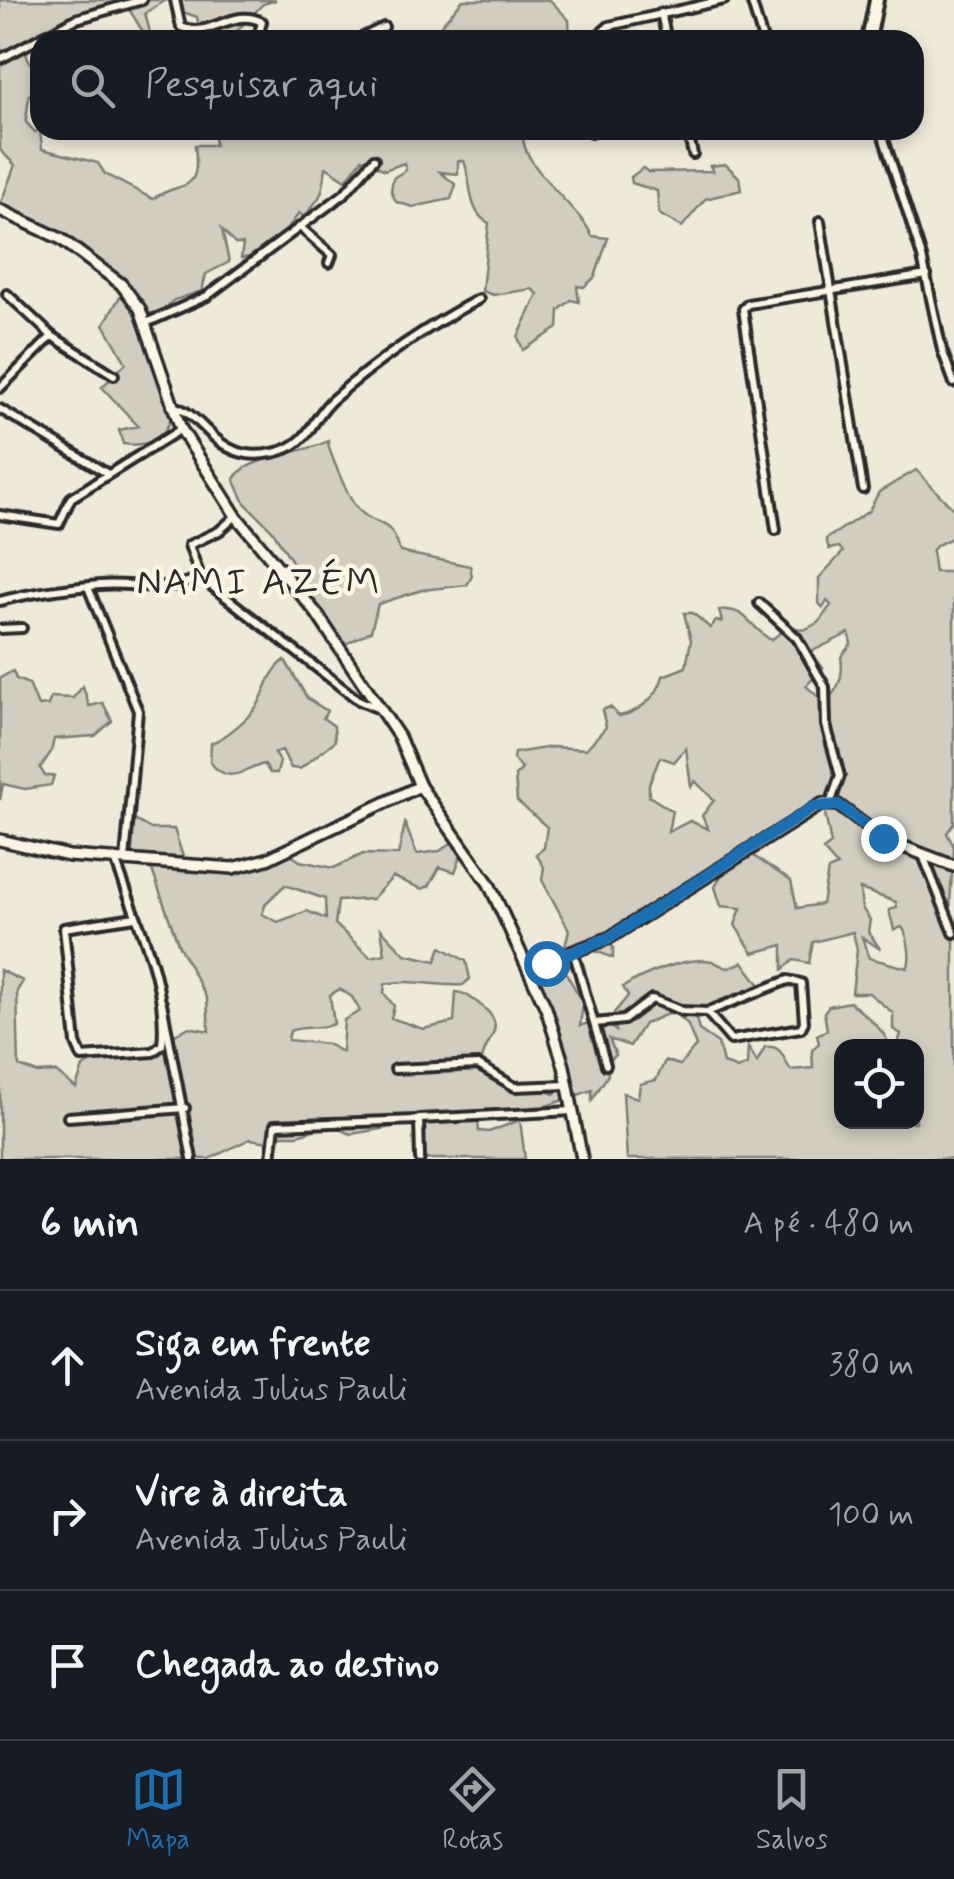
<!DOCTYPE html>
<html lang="pt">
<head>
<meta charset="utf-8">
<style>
	:root { --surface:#171b24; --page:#242831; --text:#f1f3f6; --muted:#9ea1a6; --line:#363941; --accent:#1f6fb2 }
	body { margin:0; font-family:Mynerve,sans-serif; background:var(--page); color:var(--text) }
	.controls { position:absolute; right:30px; bottom:30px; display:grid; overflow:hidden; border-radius:20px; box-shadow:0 5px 15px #0003 }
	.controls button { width:90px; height:90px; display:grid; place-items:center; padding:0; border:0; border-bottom:2px solid var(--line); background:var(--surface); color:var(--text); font:50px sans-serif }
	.stop { position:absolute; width:30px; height:30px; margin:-22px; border:8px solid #1f6fb2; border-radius:50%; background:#fff }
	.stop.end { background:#1f6fb2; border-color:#fff; box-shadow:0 2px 10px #0008 }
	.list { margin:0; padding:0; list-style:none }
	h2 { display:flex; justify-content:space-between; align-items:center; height:130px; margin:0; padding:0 40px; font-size:42px }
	h2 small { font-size:32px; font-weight:400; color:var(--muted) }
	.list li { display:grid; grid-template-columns:65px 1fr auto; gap:30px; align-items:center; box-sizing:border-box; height:150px; padding:0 40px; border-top:2px solid var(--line) }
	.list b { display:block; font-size:38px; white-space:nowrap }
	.list p { margin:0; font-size:32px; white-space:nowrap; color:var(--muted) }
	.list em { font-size:32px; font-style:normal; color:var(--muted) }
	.icon { flex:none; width:55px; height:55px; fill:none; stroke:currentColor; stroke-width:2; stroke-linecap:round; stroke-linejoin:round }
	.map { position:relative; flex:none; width:954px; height:1159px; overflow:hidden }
	.search { position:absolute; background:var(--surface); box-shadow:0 5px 15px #0003; left:30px; right:30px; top:30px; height:110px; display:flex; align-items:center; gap:25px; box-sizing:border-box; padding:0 35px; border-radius:30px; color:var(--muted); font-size:38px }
	.sheet { height:580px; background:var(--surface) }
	nav { display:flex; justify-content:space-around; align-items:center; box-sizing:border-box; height:140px; border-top:2px solid var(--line); background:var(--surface); font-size:28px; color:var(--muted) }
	nav a { display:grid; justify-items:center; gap:5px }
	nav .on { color:var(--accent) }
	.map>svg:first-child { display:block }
</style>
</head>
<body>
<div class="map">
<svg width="954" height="1159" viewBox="0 0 954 1159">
	<rect width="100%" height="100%" fill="#efe9da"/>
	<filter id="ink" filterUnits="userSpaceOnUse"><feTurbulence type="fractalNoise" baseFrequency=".01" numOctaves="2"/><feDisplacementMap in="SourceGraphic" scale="20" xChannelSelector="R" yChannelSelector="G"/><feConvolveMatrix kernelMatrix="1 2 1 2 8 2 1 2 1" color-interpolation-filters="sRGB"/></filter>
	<g filter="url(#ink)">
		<!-- green -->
		<g fill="#d2cdc0" stroke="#7e7c76" stroke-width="2.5" fill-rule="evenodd">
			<path d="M0,0H166L145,13L152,40H125L143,32L129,9L71,27L29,48L26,54L36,73L40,71V88L29,95L26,122L35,132L40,130L42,149L98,163L105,174L153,199C182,178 201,198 195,145H215L213,130H524C514,162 581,208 592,236L608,238L595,277L584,287L577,286L579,302L571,300L559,310L558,328L523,350L518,337L538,294L532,289L493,295L482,291L489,223C467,213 472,181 464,161H458V174L440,172L456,185L451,199L413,207L396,202L391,191L393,178L406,170L404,163L385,170L362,159L346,180L326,167C322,197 323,194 304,217L299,213C286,232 267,259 241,258L243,244H235L222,230L229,262L206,274L202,291L174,300L161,312L141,314L172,416C164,440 148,447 123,444L119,430L138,426L102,387L126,363L104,324L121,295C97,253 36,236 0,205L15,165L0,150Z"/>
			<polygon points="174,0 276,0 263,4 233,35 234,40 201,40 197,17 183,12"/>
			<polygon points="463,0 550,0 569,20 570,40 428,40"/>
			<polygon points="725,164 739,177 741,190 705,199 682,227 659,214 657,191 632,183 631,177 643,168 648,172 713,171 710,166"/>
			<path d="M328,441C328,451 350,501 357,508C375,529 391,515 400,552L470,566L472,576L467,585L422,590L378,604L371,631L340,647L310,611L306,583L272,530L245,503L234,479C245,457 303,454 328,441Z"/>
			<path d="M916,470L954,510V537L937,545L932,551L935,572H954V823L947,833C949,838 952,842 954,847C954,873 946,900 954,927V1159H627L623,1093L638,1098L640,1084L656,1080L665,1061L680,1065L696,1046L687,1023L672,1012L644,1024L630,1046L609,1039L616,1055L607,1062L608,1075L592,1100V1090L526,1113L478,1121L479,1131L489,1132L520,1120L525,1159H423L424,1133L417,1123L351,1134L329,1125L298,1135H270V1142L250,1139L209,1159H0V970L23,981L17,991L19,1066L37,1073L56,1072L76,1088L83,1067C101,1054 146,1045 168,1049L171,1037L189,1027L209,1031L207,999L179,946L152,870L128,848L123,817L127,804L131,818L151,829H174L184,860C240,865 225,881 285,851L300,861L334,868L363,854L398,855L405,824L417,854L440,851L455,840L462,853L455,872L440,867L429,886L422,889L393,877L372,899L338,901L335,924L370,957L385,954L381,929L405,954L436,961L441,947L466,961L470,979L463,985C435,987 412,978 385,984L384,993L394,1006L391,1018L423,1029L454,1022L456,992C466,993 469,997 478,1003C514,1029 481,1038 481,1068L516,1093L526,1082L554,1094L567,1082L540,979L542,967L557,962L570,966L565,971L583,1003L580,1026L600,1019L616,1031L614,1013L628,996L623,987C644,974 687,956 712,961C718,963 722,967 728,968L743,962L760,985L758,995L695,1014L699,1030L718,1043L723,1063L737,1069L747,1065L748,1047L757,1062L765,1047C784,1045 782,1059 791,1070L813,1068L812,1050L819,1043L817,1035L827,1030L824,1012L829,1006L850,1002C864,1015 886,1030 889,1046H842V1122H916V1046H897L901,1034L893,1029V1013L869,993H852L857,950L853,932L813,942L809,963L794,960L783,969V945L753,953L735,925L741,908L721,906L715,887L722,873L752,855L791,881L797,908L822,904L828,870L837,866L823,850L831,844L824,808L811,805L799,811L610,932L607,941L613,947V958L596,951L571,958L564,950L569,930L542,880L544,867L536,854L544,848L547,827L517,801L515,776L522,769L513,759L514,753L552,747L586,749L606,727L602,710L610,707L619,716C638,713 658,697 663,676L686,667L691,640L684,613H693L710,628L716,621L722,622L719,610C747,607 750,628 771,640L789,626L804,630L819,622L831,605L827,601L823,608L819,603V578L843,552L839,547L829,549L826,539L869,511L879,492ZM849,633L851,644L841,657C844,676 839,691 824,702L806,686L823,668L811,652ZM686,748L691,787L695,781L714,800L702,816L708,829L690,821L668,832L672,811L649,796V784L660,757L674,762ZM285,885L325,899L326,919L307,911L278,922L262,914L266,903ZM860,889L896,902L897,908L889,910L894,930L902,927C908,935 912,959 907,968L869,958L862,937L880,949L868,931L870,920L862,908ZM340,989L352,997L360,1011L344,1020L342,1052L327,1044L288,1040L290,1031C305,1025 318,1030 334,1024L330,995Z"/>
			<path d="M285,660L307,698L327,711L323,718L334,726L335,741L300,769L291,768L282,750L274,754L280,762L277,773H270L264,764C243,770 228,786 210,762L211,743C226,738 253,715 260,701C267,686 271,670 285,660Z"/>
			<polygon points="13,671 16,679 29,684 38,706 48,705 51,697 73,698 83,686 89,706 103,703 112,721 95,736 54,739 51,752 40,768 45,776 54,776 51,785 25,789 3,784 0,800 0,678"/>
		</g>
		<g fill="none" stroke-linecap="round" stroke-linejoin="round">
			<defs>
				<g id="street">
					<path d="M175,0L181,27C210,40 233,6 262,22L257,40"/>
					<polyline points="751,0 763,40"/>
					<polyline points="661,13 667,40"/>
					<polyline points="357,40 384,27"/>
					<polyline points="593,40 609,26 724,0"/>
					<polyline points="866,40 874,0"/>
					<polyline points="871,40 879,0"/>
					<polyline points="0,59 76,19 142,0"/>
					<polyline points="590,130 591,133"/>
					<polyline points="687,130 693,154"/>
					<polyline points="881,130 922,257 942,350 954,383"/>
					<polyline points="820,221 863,489"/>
					<polyline points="300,227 332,255 329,263"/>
					<polyline points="7,294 52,336 114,375"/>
					<polyline points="146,323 207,296 344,194 374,159"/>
					<polyline points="0,388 52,336"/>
					<path d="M171,406C199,410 210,448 247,454C261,456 280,453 292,446C310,437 317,413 332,400C378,360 426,327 479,299"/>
					<polyline points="0,409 108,474"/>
					<polyline points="0,515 59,524 71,498 181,429"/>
					<polyline points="776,530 743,309 748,304 927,275"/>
					<polyline points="200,577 358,700 377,708"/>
					<polyline points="88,587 138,711 125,860"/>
					<path d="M0,601C33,592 67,588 100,585C133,582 168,594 200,577L189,545L219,531L236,516"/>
					<polyline points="759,603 797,638 825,687 826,725 840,776 830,804"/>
					<polyline points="0,629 22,628"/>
					<polyline points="924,858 954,933"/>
					<path d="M115,859C134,916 169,983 162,1045L153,1052L82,1057L76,1043L64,928L135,917"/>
					<polyline points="574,954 606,1065"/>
					<polyline points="162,1003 192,1159"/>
					<polyline points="595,1023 624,1020 652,999 683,1011 707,1012 788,980 801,983 804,1022 801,1028 731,1040 707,1012"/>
					<polyline points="395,1069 478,1065 515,1087 568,1085"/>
					<polyline points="68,1117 185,1108"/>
					<polyline points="271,1159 275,1125 417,1120"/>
					<polyline points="420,1159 419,1119 572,1111"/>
				</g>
				<g id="secondary">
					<polyline points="0,210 61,239 121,284 140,309 181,429 236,516 317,614 399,737 420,786 489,884 546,1008 564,1066 582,1159"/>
					<polyline points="0,840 69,856 233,868 267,859 420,786"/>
					<polyline points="530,968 609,938 822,804 838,805 883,839 954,866"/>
				</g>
			</defs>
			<!-- street casing -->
			<use href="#street" stroke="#2b2b2b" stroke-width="14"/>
			<!-- secondary casing -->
			<use href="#secondary" stroke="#2b2b2b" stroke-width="16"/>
			<!-- street -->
			<use href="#street" stroke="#fcf5e5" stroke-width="6"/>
			<!-- secondary -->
			<use href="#secondary" stroke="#fcf5e5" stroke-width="9"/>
		</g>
	</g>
	<g fill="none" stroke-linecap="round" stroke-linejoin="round" filter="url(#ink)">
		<!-- route -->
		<polyline stroke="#1f6fb2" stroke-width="12" points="546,963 609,938 814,807 838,805 883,838"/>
	</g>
	<g text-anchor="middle" stroke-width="9" stroke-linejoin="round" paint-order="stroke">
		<!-- neighbourhood labels -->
		<g font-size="38" letter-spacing="2.5" fill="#2b2b2b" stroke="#fcf5e5">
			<text x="259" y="594">NAMI AZÉM</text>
		</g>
	</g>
</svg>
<div class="controls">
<button><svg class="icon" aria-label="locate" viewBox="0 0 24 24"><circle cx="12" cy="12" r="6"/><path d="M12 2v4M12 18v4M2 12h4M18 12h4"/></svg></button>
</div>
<div class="stop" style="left:546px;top:963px"></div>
<div class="stop end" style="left:883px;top:838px"></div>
<div class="search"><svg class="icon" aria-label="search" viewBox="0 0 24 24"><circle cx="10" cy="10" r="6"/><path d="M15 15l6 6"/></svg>Pesquisar aqui</div>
</div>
<section class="sheet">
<h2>6 min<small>A pé · 480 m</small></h2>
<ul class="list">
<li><svg class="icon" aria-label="ahead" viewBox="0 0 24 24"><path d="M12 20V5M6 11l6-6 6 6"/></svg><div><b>Siga em frente</b><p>Avenida Julius Pauli</p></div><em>380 m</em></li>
<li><svg class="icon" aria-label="right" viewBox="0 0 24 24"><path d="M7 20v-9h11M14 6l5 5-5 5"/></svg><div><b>Vire à direita</b><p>Avenida Julius Pauli</p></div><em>100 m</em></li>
<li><svg class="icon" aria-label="arrive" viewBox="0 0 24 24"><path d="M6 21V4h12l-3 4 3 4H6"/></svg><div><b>Chegada ao destino</b></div></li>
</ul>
</section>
<nav>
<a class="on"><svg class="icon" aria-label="map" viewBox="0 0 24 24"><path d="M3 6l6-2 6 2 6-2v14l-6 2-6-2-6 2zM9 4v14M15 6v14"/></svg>Mapa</a>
<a><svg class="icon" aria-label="directions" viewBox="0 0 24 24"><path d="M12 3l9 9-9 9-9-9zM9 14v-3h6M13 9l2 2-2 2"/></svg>Rotas</a>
<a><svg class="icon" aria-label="saved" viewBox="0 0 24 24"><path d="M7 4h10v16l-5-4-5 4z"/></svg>Salvos</a>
</nav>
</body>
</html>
